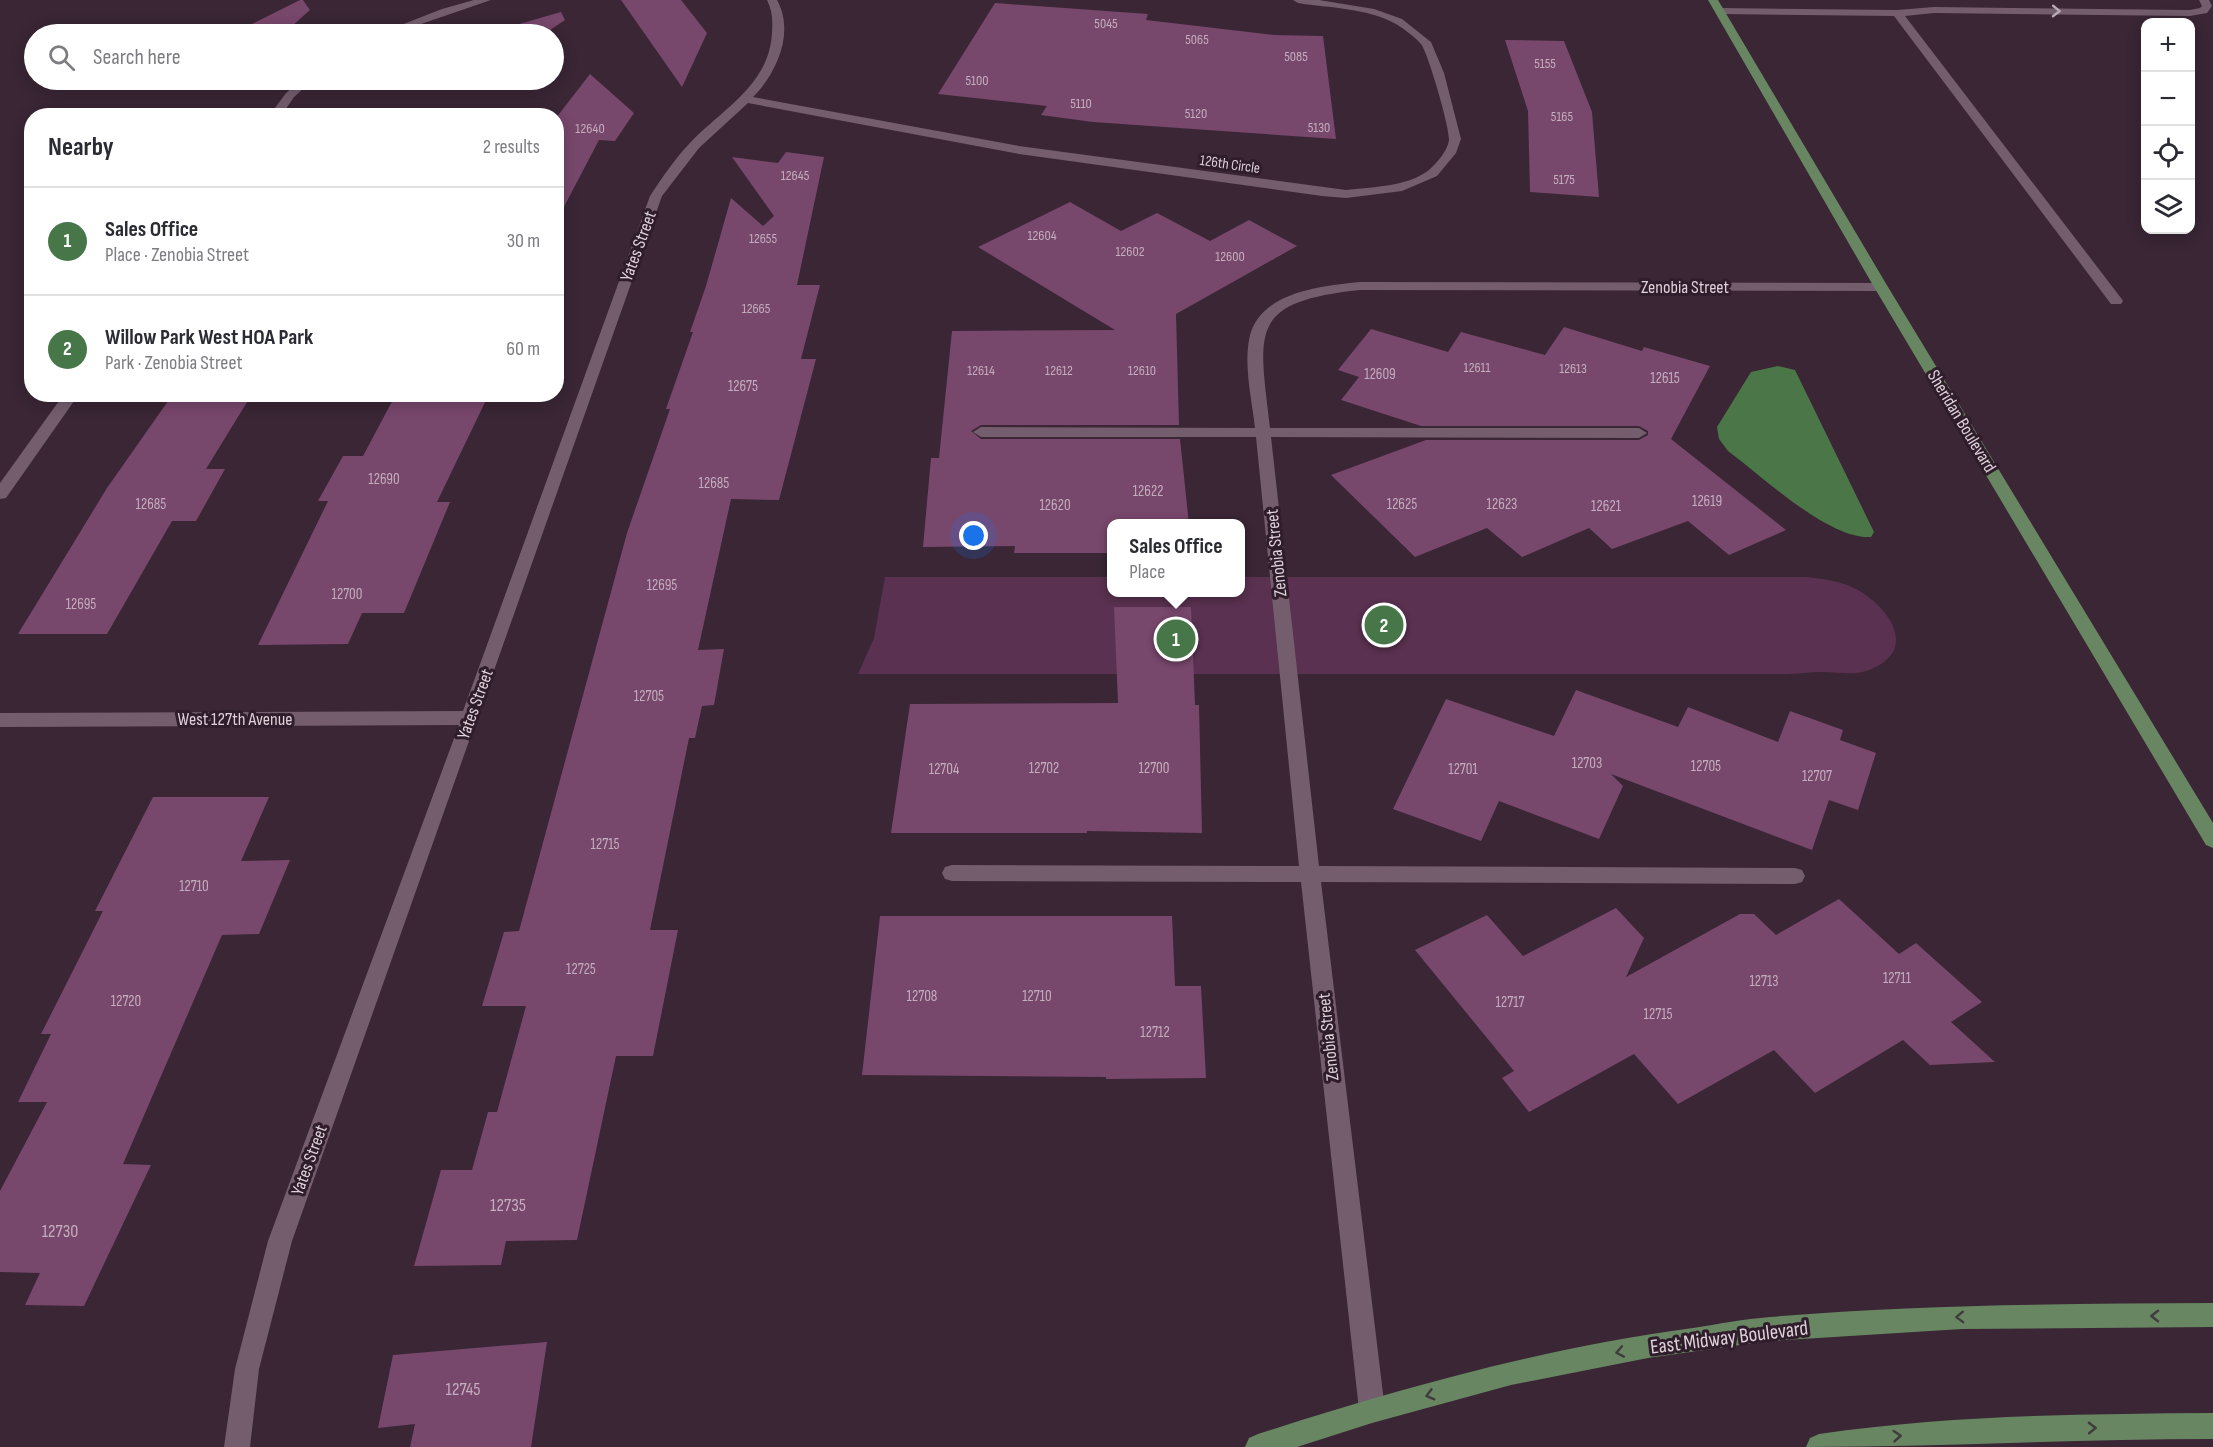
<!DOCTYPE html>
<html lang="en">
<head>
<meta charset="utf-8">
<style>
	:root { --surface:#fff; --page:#f2f2f3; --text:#2b2b33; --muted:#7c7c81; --line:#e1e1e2; --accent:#477749 }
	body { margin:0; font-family:"Sofia Sans Condensed",sans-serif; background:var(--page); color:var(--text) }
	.controls { position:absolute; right:18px; top:18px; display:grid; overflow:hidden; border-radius:12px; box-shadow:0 3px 15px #0003 }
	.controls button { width:54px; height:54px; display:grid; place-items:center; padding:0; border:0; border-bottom:2px solid var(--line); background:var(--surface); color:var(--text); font:30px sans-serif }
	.you { position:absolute; left:974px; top:536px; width:21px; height:21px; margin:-15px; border:4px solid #fff; border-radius:50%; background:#1a73e8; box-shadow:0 0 0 9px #1a73e833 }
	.badge { display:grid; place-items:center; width:39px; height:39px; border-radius:50%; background:var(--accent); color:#fff; font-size:20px; font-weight:700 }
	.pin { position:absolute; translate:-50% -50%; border:3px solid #fff; box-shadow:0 2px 6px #0006 }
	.popup { position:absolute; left:1107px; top:519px; width:138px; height:78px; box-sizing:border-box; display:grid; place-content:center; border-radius:12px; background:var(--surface); filter:drop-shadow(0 2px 4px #0005); font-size:20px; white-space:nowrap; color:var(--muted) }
	.popup b { font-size:22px; color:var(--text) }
	.popup::after { content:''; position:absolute; left:50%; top:100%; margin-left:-12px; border:12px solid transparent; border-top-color:var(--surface) }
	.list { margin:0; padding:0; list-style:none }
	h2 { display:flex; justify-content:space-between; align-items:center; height:78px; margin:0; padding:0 24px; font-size:26px }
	h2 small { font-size:20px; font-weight:400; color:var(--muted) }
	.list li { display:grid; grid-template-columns:39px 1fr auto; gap:18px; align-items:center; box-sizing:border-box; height:108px; padding:0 24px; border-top:2px solid var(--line) }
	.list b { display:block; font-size:22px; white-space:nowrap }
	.list p { margin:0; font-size:20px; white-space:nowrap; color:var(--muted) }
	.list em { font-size:20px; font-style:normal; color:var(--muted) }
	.icon { flex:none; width:33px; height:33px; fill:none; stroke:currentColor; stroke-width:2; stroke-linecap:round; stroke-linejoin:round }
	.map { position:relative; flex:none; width:2213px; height:1447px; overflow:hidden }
	.search { position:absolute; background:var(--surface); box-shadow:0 3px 15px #0003; left:24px; top:24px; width:540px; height:66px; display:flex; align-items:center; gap:15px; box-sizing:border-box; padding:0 21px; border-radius:33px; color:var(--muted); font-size:22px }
	.panel { position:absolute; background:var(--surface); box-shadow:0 3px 15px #0003; left:24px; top:108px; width:540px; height:294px; border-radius:24px }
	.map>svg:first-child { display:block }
</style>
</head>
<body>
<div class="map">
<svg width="2213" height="1447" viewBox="0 0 2213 1447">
	<rect width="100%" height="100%" fill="#3a2635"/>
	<!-- green -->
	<path fill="#5a3150" d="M885,577H1111L1112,592H1240L1241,577H1806C1823,579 1841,581 1856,589C1889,607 1920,650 1869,670C1855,676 1838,672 1823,672C1811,672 1798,674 1786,674H858L874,638Z"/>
	<!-- water -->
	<path fill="#4b7748" d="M1778,366L1795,370L1874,532L1871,537C1829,540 1762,476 1728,451L1719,439L1717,427L1751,372Z"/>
	<!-- building -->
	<g fill="#78476c">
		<polygon points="300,0 303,0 310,10 283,34 232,34"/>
		<polygon points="621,0 681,0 707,33 682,87"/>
		<polygon points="995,3 1148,14 1146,20 1274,35 1323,36 1336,139 1093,122 1041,115 1047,106 938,94"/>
		<polygon points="561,12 565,20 544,34 484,34"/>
		<polygon points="1505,40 1564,41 1592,112 1599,197 1530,192 1528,111"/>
		<polygon points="590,74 634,113 615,141 599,140 556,222 556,118"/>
		<polygon points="157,80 234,80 228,85"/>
		<polygon points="417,80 478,80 464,89"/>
		<polygon points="786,152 824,157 797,285 820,285 801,359 816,359 779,500 731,499 698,650 724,649 714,705 702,706 695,738 689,738 650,930 678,930 653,1056 616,1056 577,1240 506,1241 501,1265 414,1266 441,1170 472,1170 488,1112 497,1112 526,1006 482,1006 504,932 519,931 627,533 670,409 666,409 693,332 690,332 706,286 731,198 763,226 774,216 732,157 778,163"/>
		<polygon points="1070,202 1121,231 1157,213 1210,241 1249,220 1297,246 1176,314 1179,425 981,425 971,431 981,439 1180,439 1189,524 1112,524 1112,553 1014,553 1015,546 923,547 931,458 939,458 952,331 1115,330 978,247"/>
		<polygon points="1564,327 1642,351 1644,347 1710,366 1671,439 1786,530 1729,555 1688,521 1612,549 1589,528 1522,557 1487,528 1415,557 1331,475 1426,440 1639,440 1648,435 1648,431 1639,426 1421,426 1341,400 1359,377 1338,370 1371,329 1448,352 1461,332 1545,355"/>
		<polygon points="173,394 252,394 206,469 225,469 196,521 172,521 107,634 18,634 107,488"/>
		<polygon points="396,394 489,394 437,502 450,502 404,613 362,613 348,644 258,645 328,501 318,501 343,456 363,456"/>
		<polygon points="1114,607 1191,607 1195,705 1199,705 1202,833 1087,831 1087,833 891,833 910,704 1118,703"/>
		<polygon points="1576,690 1678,727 1688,707 1778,742 1790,711 1843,730 1840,740 1876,753 1858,810 1829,800 1812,850 1611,774 1623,786 1599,839 1499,801 1481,841 1393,809 1446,699 1554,736"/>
		<polygon points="153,797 269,797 241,861 290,860 259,934 222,935 123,1164 151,1165 84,1306 25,1305 40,1273 0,1272 0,1191 47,1102 18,1102 51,1034 41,1034 103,911 95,911"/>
		<polygon points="1839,899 1899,954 1916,943 1982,1002 1951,1022 1995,1062 1930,1065 1903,1040 1815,1093 1774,1050 1678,1104 1634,1054 1529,1112 1502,1078 1514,1071 1415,950 1487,915 1523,956 1616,908 1644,938 1626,977 1740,914 1754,914 1776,935"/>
		<polygon points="880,916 1172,916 1175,986 1201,986 1206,1078 1106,1079 1106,1077 862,1075"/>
		<polygon points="547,1342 531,1447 410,1447 415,1424 378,1428 393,1355"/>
	</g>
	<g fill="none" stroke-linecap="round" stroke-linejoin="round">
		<!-- minor -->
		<g fill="#745e6e" fill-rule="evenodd">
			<polygon points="474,0 491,0 392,34 378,34 442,9"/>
			<path d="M767,0H777C795,32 777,73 753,97L1019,146L1346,190C1372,187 1407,187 1429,170C1437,163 1448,150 1449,140C1450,128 1428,53 1421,44C1414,36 1404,29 1396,24C1368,8 1329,8 1298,3L1293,0H1319L1374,9L1402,19L1431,42L1444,73L1461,139L1456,153L1437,176L1402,191L1346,198L1322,196L1019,154L748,103L699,148L662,196L292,1241L259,1369L250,1447H224L235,1369L268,1241L459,725L0,727V713L463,711L650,196C662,178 674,160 689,144C722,109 770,85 772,32C773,20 772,10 767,0Z"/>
			<polygon points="2199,0 2209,0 2212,6 2207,13 2190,16 1934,13 1905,16 2121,298 2123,301 2121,304 2111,304 1894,16 1720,14 1715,11 1720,8 1897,10 1934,7 2190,10 2200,8 2202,6"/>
			<polygon points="301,80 313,80 294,97 281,116 269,116 286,93"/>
			<path d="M1360,282L1881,283L1888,287L1881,291L1360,290C1247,302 1259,331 1270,428H1639L1647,433L1639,438L1271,437L1319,866L1795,868L1802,870L1805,876L1802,882L1795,884L1321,882L1385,1410L1381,1419L1372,1423L1363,1419L1359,1410L1301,882L952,881L945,879L942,873L945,867L952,865L1299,866L1256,437H981L973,432L981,427L1255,428C1252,400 1244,368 1249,340C1257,292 1321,286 1360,282Z"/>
			<polygon points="64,394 79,394 6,498 0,499 0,483"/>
		</g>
		<!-- major -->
		<g fill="#678661" fill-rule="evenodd">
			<polygon points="1708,0 1718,0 1888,287 2213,823 2213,848 2206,845 1874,287"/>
			<path d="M2213,1303V1327L1962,1329L1768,1341L1648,1358L1511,1385L1372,1423L1297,1447H1245L1249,1438L1258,1434C1401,1388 1544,1348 1693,1328C1718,1324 1744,1319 1770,1317C1917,1304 2065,1304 2213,1303Z"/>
			<path d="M2213,1413V1439C2077,1439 1942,1447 1806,1447L1810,1438L1819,1434C1950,1415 2081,1414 2213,1413Z"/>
		</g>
	</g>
	<!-- one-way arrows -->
	<defs><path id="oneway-chevron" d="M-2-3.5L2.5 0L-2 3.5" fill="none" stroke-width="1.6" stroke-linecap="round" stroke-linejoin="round" transform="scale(1.5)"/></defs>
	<use stroke="#b9a9b4" href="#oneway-chevron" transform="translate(2056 11) rotate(1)"/>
	<g stroke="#403c3b">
		<use href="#oneway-chevron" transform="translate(2155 1316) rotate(180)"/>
		<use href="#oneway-chevron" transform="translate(1960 1317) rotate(178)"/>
		<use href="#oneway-chevron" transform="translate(1620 1352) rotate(169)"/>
		<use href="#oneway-chevron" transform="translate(1430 1395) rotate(165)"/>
		<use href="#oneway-chevron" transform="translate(2092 1428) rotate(-1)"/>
		<use href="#oneway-chevron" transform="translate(1897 1436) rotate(-4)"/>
	</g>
	<g text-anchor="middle" stroke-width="6" stroke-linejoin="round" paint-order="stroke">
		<!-- far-number labels -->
		<g font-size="14" fill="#c4aebe">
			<text x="1106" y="28">5045</text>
			<text x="1197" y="44">5065</text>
			<text x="1296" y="61">5085</text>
			<text x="1545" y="68">5155</text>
			<text x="977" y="85">5100</text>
			<text x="1081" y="108">5110</text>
			<text x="1196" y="118">5120</text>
			<text x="1562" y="121">5165</text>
			<text x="1319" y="132">5130</text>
			<text x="590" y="133">12640</text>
			<text x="795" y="180">12645</text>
			<text x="1564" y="184">5175</text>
			<text x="1042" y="240">12604</text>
			<text x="763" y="243">12655</text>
			<text x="1130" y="256">12602</text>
			<text x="1230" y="261">12600</text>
			<text x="756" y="313">12665</text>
			<text x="1477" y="372">12611</text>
			<text x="1573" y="373">12613</text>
			<text x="981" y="375">12614</text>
			<text x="1059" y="375">12612</text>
			<text x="1142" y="375">12610</text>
		</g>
		<!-- far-street labels -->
		<g font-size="15" fill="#ded1da" stroke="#2f1d2b">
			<text transform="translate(1230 164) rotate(8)" y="5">126th Circle</text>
		</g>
		<!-- number labels -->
		<g font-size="15" fill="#c4aebe">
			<text x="1380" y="379">12609</text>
			<text x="1665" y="383">12615</text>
			<text x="743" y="391">12675</text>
			<text x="384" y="484">12690</text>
			<text x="714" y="488">12685</text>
			<text x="1148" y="496">12622</text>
			<text x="1707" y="506">12619</text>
			<text x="151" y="509">12685</text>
			<text x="1402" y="509">12625</text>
			<text x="1502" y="509">12623</text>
			<text x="1055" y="510">12620</text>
			<text x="1606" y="511">12621</text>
			<text x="662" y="590">12695</text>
			<text x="347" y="599">12700</text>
			<text x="81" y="609">12695</text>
			<text x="649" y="701">12705</text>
			<text x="1587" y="768">12703</text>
			<text x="1706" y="771">12705</text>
			<text x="1044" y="773">12702</text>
			<text x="1154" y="773">12700</text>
			<text x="944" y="774">12704</text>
			<text x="1463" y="774">12701</text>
			<text x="1817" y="781">12707</text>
			<text x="605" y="849">12715</text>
			<text x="194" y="891">12710</text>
			<text x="581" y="974">12725</text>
			<text x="1897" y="983">12711</text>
			<text x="1764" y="986">12713</text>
			<text x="922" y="1001">12708</text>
			<text x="1037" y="1001">12710</text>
			<text x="126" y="1006">12720</text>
			<text x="1510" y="1007">12717</text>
			<text x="1658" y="1019">12715</text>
			<text x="1155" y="1037">12712</text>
		</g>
		<!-- street labels -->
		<g font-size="18" fill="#ded1da" stroke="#2f1d2b">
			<text transform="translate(638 246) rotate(-70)" y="6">Yates Street</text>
			<text x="1685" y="293">Zenobia Street</text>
			<text transform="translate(1962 421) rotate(59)" y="6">Sheridan Boulevard</text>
			<text transform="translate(1276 553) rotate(-96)" y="6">Zenobia Street</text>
			<text transform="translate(475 704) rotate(-70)" y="6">Yates Street</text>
			<text x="235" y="725">West 127th Avenue</text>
			<text transform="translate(1328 1037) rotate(-96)" y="6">Zenobia Street</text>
			<text transform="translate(309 1160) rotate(-70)" y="6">Yates Street</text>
		</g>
		<!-- near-number labels -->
		<g font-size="18" fill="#c4aebe">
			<text x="508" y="1211">12735</text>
			<text x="60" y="1237">12730</text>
			<text x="463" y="1395">12745</text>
		</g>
		<!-- near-street labels -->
		<g font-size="21" fill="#ded1da" stroke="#2f1d2b">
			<text transform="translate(1729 1337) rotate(-7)" y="7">East Midway Boulevard</text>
		</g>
	</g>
</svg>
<div class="controls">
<button>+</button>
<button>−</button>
<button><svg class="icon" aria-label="locate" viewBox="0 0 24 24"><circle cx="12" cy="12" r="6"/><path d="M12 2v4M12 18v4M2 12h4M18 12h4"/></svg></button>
<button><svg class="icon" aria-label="layers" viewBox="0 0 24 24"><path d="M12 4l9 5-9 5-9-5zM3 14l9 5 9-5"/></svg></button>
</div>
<div class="you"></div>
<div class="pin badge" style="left:1176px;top:639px">1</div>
<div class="popup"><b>Sales Office</b>Place</div>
<div class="pin badge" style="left:1384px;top:625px">2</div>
<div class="search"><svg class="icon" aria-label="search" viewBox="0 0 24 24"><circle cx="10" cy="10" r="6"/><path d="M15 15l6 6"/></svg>Search here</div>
<section class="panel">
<h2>Nearby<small>2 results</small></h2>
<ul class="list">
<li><span class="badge">1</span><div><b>Sales Office</b><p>Place · Zenobia Street</p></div><em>30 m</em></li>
<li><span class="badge">2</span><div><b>Willow Park West HOA Park</b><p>Park · Zenobia Street</p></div><em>60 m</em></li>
</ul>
</section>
</div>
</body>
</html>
